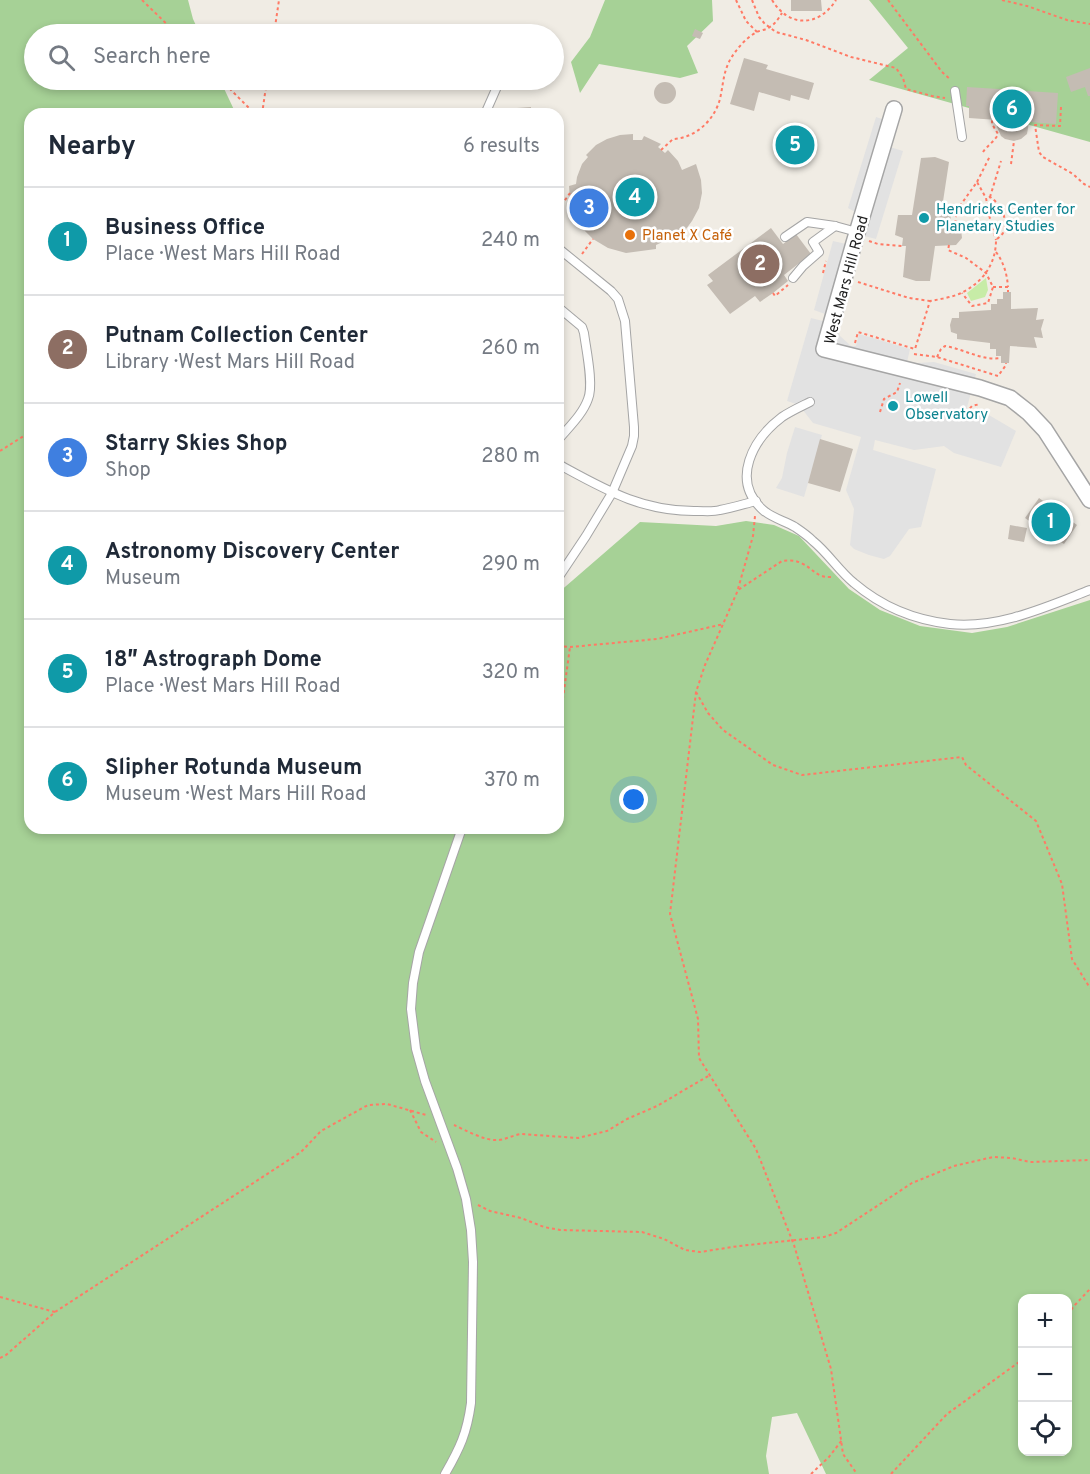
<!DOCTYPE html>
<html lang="en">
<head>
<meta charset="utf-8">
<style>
	:root { --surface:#fff; --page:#f6f6f7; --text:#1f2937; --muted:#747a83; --line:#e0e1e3; --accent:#cc0700 }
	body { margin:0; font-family:Overpass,sans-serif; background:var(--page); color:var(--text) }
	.controls { position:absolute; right:18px; bottom:18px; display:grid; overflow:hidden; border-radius:12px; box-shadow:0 3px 9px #0003 }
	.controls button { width:54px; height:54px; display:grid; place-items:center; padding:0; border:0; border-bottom:2px solid var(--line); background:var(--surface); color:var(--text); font:30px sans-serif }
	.you { position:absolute; left:634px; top:800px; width:21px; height:21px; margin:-15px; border:4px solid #fff; border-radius:50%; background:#1a73e8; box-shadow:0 0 0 9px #1a73e833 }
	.badge { display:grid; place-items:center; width:39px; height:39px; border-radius:50%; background:var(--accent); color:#fff; font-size:20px; font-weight:700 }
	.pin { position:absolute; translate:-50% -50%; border:3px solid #fff; box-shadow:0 2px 6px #0006 }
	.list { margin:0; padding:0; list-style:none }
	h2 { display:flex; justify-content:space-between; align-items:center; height:78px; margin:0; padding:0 24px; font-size:26px }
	h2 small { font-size:20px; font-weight:400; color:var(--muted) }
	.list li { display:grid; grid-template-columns:39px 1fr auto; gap:18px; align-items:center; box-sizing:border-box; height:108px; padding:0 24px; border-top:2px solid var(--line) }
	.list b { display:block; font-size:22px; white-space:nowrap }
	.list p { margin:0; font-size:20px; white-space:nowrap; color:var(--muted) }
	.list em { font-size:20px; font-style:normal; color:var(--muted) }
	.icon { flex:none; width:33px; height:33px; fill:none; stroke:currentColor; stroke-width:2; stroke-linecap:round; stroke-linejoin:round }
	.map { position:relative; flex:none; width:1090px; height:1474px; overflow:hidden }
	.search { position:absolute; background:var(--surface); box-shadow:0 3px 9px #0003; left:24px; top:24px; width:540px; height:66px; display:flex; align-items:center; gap:15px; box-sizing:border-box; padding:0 21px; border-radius:33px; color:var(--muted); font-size:22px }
	.panel { position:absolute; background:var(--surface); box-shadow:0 3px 9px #0003; left:24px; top:108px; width:540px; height:726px; border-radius:18px }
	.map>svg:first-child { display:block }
</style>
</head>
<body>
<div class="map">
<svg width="1090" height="1474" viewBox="0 0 1090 1474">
	<rect width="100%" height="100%" fill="#f0ece4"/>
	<!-- grass -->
	<polygon fill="#c7eca7" points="986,278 988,290 985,297 971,301 967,293"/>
	<!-- forest -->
	<g fill="#a6d196" fill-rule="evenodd">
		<path d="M0,0H188L193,19L200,34H34V80H220L236,114H30V828H558V593L640,522L716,526L746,521L774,525L799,536L849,589L880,610L920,626L972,633L1007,627L1090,600V1474H826L797,1413L772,1417L766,1456L769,1474H0ZM1022,1298H1068V1452H1022Z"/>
		<polygon points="605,0 712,0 713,21 687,46 698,73 680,78 599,64 580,93 571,62 590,37"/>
		<polygon points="869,0 1090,0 1090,142 869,80 908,48"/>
	</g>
	<!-- parking -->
	<g fill="#e2e2e2">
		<polygon points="876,117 897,124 890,147 903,151 876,239 864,236 838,330 840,336 851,346 856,346 859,334 910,349 907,362 917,363 934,362 976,374 966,411 963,416 969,419 977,408 1016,431 1001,467 954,453 944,446 914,450 875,440 873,450 936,469 921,527 909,529 890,556 884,559 869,555 854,549 850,545 854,509 846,490 861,437 813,423 799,405 787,401 811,318 823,321 825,314 814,310 833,241 846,244 855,212 848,208"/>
		<polygon points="795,427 822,435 804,497 776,488 782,478 787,453"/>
	</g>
	<!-- building -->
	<g fill="#c4bcb3">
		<polygon points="791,0 821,0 822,11 791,11"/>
		<polygon points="695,29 703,33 700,39 692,36"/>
		<polygon points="744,58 768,65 766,69 814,83 809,100 791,95 790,101 759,92 754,111 730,104"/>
		<polygon points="1090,68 1090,96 1088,96 1085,87 1071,92 1066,77"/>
		<circle cx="665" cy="93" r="11"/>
		<polygon points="967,87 1058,93 1056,124 1029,122 1027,134 1021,139 1014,141 1005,139 1001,136 997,127 997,120 969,118 969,106 966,106"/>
		<polygon points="531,107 531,114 517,114 517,108"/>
		<polygon points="633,134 633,140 642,140 644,136 661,144 658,147 665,153 668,150 678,161 682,170 696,164 701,180 702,193 699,208 692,221 683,233 675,239 671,238 656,245 656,249 626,253 608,248 593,239 582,228 575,217 570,200 569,186 576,184 577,177 582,164 588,157 586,155 596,145 607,139 620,135"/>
		<circle cx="795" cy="147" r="11"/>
		<polygon points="935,157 949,162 942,208 952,210 950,221 958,224 961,229 962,238 956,245 935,246 930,281 916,281 903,277 906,246 902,246 903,238 895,235 898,215 912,215 921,158"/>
		<polygon points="771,228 783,244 796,234 811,254 784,275 788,281 773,293 760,302 755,296 730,314 707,285 713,281 708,275"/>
		<polygon points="1003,292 1011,292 1011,309 1038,308 1036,320 1044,319 1041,329 1043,338 1034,337 1037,348 1010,346 1009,363 1001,363 1001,356 996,356 996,349 990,349 990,343 957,339 957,334 951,332 950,325 952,318 959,318 959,312 991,310 991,304 997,304 997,299 1003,299"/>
		<polygon points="820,439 853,449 840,492 808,483"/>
		<polygon points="1039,498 1077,525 1064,544 1025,518"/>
		<polygon points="1010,525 1027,528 1024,542 1008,539"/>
	</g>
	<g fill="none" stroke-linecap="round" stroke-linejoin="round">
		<defs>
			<g id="service">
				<polyline points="955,91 962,137"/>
				<polyline points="485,114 500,80"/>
				<polyline points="785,237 807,222 835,226 857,232"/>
				<polyline points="558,248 611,291 618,299 625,321 634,427 634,436 632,446 612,493 586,536 558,578"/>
				<polyline points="793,278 803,266 819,252 813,242 835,226"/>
				<path d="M558,307L582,327L584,333C586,349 594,385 588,399C583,414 568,428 558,440"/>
				<path d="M810,402C800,407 791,411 782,417C753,439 730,480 763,510C772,518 785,521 795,527C801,531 808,536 813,541C828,553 839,571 854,583C881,606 915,620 950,624C998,629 1046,607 1090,590"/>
				<path d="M558,464C604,489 642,512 697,511C705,511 713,512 720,510C732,508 744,504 756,501"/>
				<path d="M445,1474C460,1448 467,1433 471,1403L473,1262L471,1230L466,1199L457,1168L425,1081L416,1049L411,1009L413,983L419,952L462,828"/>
			</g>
			<polyline id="minor" points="894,109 854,243 824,349 980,388 1010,398 1029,413 1045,430 1090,500"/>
		</defs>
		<!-- service casing -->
		<use href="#service" stroke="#a5a5a5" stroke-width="10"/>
		<!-- minor casing -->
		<use href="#minor" stroke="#a5a5a5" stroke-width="18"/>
		<!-- path -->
		<g stroke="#ff7a65" stroke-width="2" stroke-dasharray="3 3" stroke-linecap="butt">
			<polyline points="142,0 177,34"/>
			<polyline points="736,0 746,21 757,32"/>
			<polyline points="752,0 759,17 765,24 776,32 806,40 851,57 896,68 903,78 906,89 932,96 945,98"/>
			<path d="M772,0C789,28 819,27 836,0"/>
			<polyline points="888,0 942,72 951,80"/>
			<polyline points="1002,0 1027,6 1067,20 1090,24"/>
			<polyline points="274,34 279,0"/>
			<polyline points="221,80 255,114"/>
			<polyline points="1061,107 1060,126 1035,125 1039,152 1043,157 1073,174 1084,184 1090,187"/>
			<polyline points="262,114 267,80"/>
			<path d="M661,150L673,139C695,138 714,121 720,99C724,81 723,67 736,51C741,44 749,36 757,32C761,30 766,30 770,27C775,24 779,18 782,13"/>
			<path d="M983,152C987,146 996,140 998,134L992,124V120"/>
			<polyline points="1011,164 1014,141"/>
			<polyline points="977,182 990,156"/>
			<polyline points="990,197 1001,161"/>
			<polyline points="558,210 570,193"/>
			<polyline points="955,223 957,210 977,182 986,198 991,224 996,240"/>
			<polyline points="869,241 878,244 902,246"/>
			<polyline points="949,245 948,250 966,258 986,273 993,287 988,303 972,306 962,293"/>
			<path d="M996,252C1004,263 1007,274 1008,287"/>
			<polyline points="582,254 593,239"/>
			<polyline points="823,273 826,261"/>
			<polyline points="858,282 909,298 930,301"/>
			<polyline points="993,287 1008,287 1008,292"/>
			<polyline points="773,293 775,296 788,285"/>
			<path d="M855,343L858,332L915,349L930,301C941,299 954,297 963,292C984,281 996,263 996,240C997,239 1002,235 1003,233C1009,220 1001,204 990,197L986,198"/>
			<polyline points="914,354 937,357 998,376 1006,365 1006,363"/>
			<path d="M937,357L941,349L945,346C964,349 982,361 1001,358"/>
			<polyline points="880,412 884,399 897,392 900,383"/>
			<polyline points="966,413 972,406 980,404"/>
			<polyline points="0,451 30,432"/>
			<path d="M831,577C816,578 813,568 801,563C795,560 788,560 782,561L738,590L705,665L696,692L670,914L698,1019L699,1058L756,1149L794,1245L831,1369L843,1454L857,1474"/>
			<polyline points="738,589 753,536 755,516"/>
			<polyline points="558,646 570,647 657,639 724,624"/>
			<polyline points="696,692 708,713 723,730 773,765 802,775 962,757 966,765 1036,821 1062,884 1072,959 1090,988"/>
			<polyline points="558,710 563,698 570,647"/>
			<polyline points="410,1110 421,1132 436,1142"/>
			<path d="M454,1125C465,1130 485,1141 497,1140C505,1140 513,1135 521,1134L578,1138L607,1131L627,1119L657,1106L710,1075"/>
			<polyline points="478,1205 490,1211 521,1218 544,1227 560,1230 642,1232 664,1239 685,1250 700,1252 739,1246 824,1237 836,1233 912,1183 954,1166 993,1157 1012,1158 1030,1162 1090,1160"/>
			<polyline points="0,1297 55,1312"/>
			<polyline points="1068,1315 1073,1307 1090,1289"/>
			<polyline points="0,1358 6,1355 55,1312 301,1152 321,1131 368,1105 387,1104 426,1115"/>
			<polyline points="811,1474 829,1457 842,1440"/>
			<polyline points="891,1474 947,1414 1022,1360"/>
		</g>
		<!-- service -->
		<use href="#service" stroke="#fff" stroke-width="8"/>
		<!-- minor -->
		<use href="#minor" stroke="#fff" stroke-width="15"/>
	</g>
	<!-- markers -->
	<g fill="#0f9aa8" stroke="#fff" stroke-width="2">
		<circle cx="924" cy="218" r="6"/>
		<circle cx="893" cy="406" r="6"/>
	</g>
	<circle fill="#e8710a" stroke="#fff" stroke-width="2" cx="630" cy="235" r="6"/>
	<g text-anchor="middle" stroke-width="5" stroke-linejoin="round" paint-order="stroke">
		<!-- culture labels -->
		<g font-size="15" fill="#0d838f" stroke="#fff" text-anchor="start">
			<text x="936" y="214">Hendricks Center for<tspan x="936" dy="17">Planetary Studies</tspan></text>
			<text x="905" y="402">Lowell<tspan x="905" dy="17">Observatory</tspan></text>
		</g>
		<!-- food labels -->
		<g font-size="15" fill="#c56008" stroke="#fff" text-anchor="start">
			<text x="642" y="240">Planet X Café</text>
		</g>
		<!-- street labels -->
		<g font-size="15" fill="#1e1e1e" stroke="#fff">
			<text transform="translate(846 280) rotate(-75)" y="5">West Mars Hill Road</text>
		</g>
	</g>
</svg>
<div class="controls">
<button>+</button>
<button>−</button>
<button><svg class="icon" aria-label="locate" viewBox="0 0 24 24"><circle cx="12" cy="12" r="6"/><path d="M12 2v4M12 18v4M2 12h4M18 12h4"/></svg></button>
</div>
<div class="you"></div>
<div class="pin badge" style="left:1051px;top:522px;background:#0f9aa8">1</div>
<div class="pin badge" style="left:760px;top:264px;background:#8d6e63">2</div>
<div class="pin badge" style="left:589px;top:208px;background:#3f7fe0">3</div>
<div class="pin badge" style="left:635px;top:197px;background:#0f9aa8">4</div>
<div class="pin badge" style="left:795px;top:145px;background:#0f9aa8">5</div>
<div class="pin badge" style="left:1012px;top:109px;background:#0f9aa8">6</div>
<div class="search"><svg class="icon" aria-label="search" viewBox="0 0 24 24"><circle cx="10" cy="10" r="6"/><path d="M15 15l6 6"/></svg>Search here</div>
<section class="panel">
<h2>Nearby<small>6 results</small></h2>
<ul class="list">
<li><span class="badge" style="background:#0f9aa8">1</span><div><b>Business Office</b><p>Place · West Mars Hill Road</p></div><em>240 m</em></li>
<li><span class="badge" style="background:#8d6e63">2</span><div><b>Putnam Collection Center</b><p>Library · West Mars Hill Road</p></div><em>260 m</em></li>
<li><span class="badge" style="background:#3f7fe0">3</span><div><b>Starry Skies Shop</b><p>Shop</p></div><em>280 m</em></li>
<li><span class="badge" style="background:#0f9aa8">4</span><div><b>Astronomy Discovery Center</b><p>Museum</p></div><em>290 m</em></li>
<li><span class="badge" style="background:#0f9aa8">5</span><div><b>18″ Astrograph Dome</b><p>Place · West Mars Hill Road</p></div><em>320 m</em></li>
<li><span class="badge" style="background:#0f9aa8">6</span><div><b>Slipher Rotunda Museum</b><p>Museum · West Mars Hill Road</p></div><em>370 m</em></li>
</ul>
</section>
</div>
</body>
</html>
